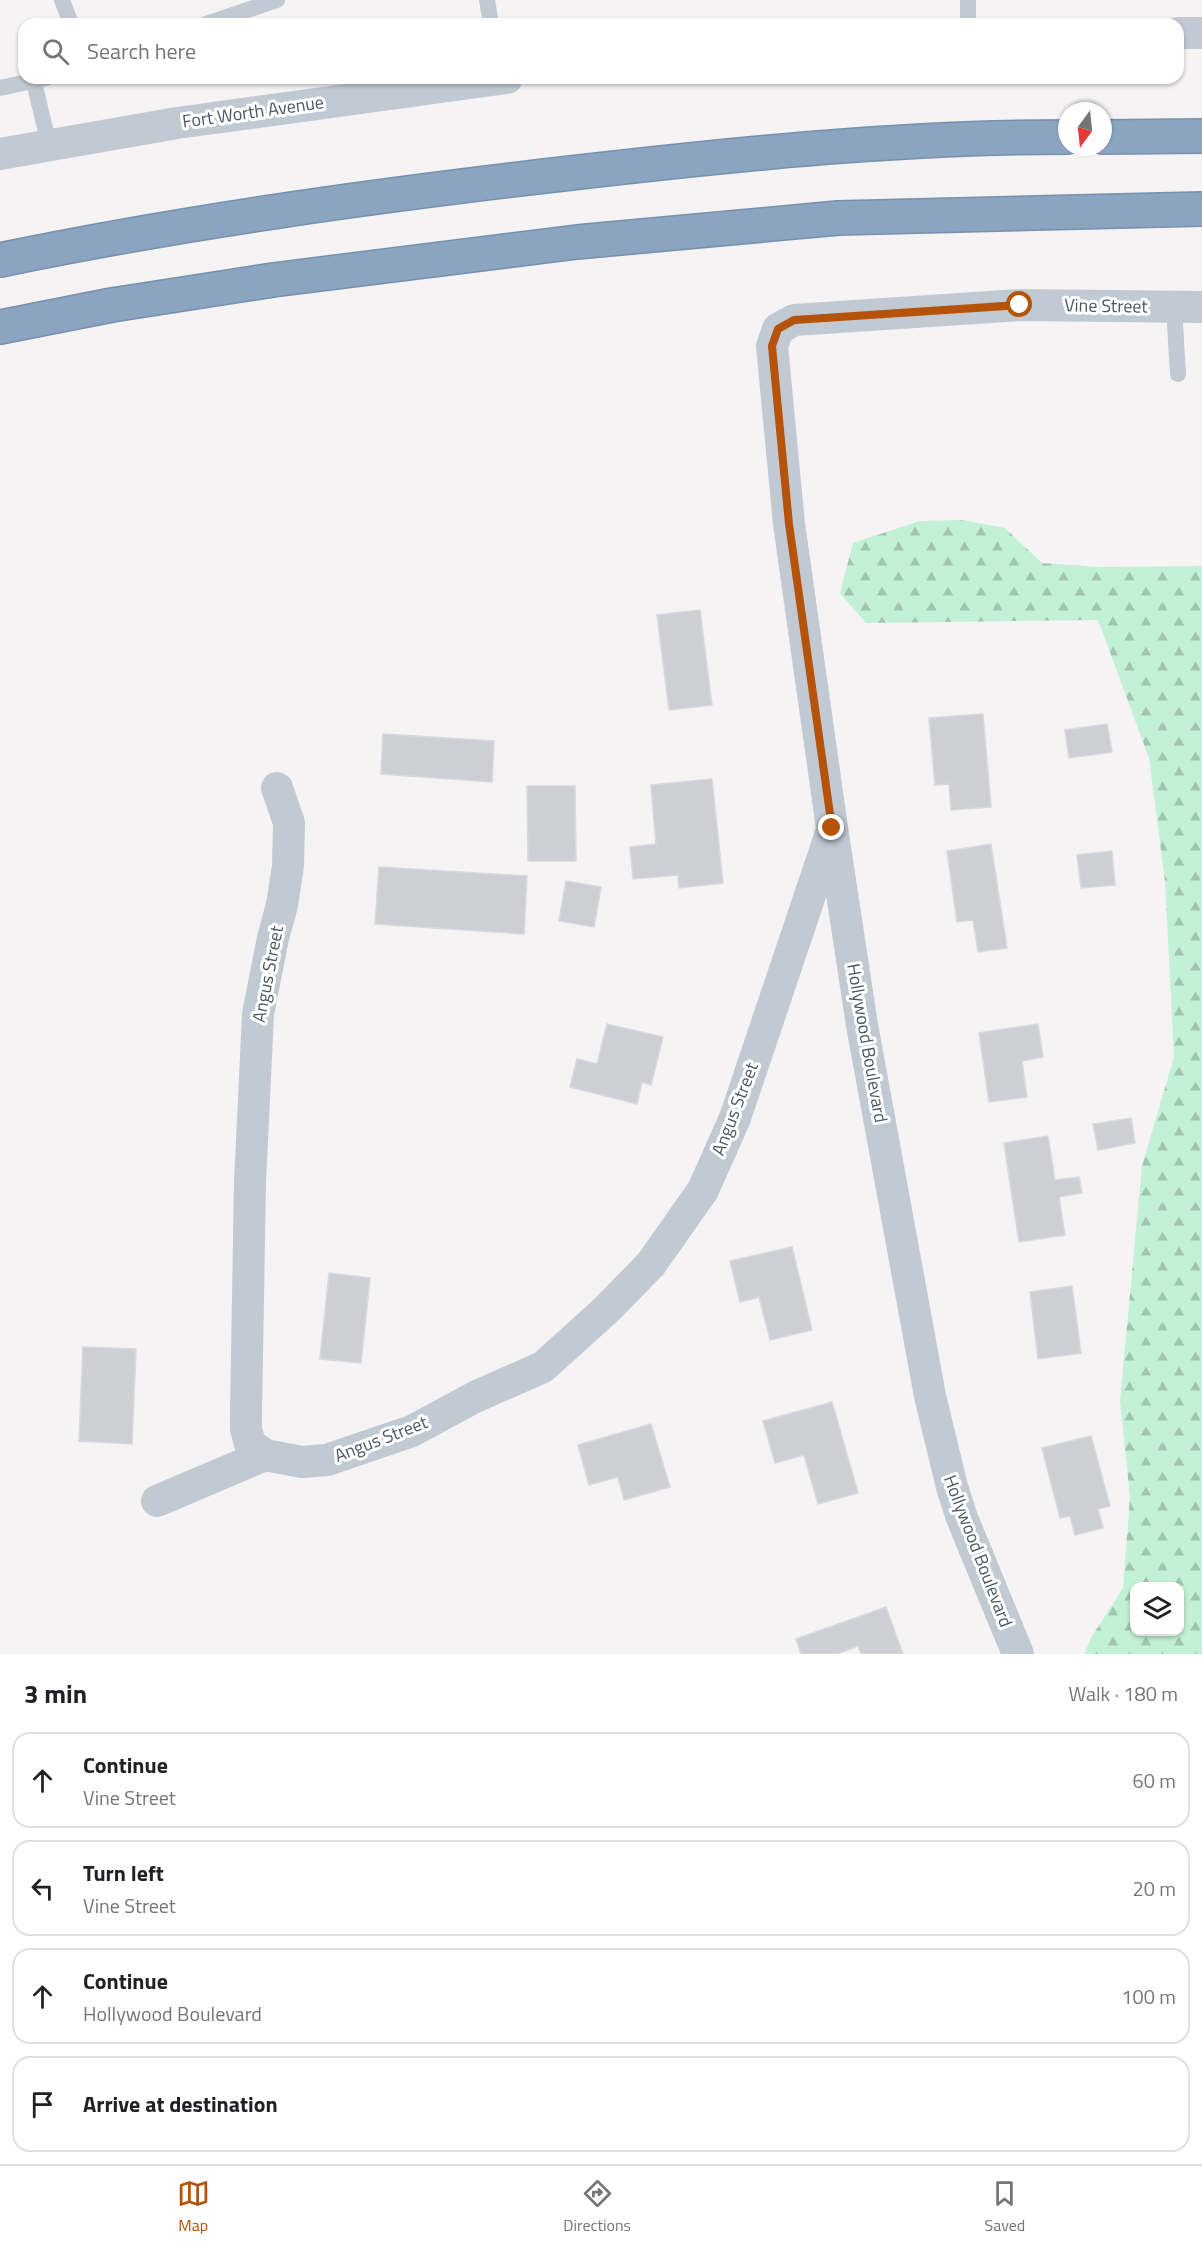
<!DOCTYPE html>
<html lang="en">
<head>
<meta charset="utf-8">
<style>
	:root { --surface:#fff; --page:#f2f2f2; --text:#202124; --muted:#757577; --line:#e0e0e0; --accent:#b45309 }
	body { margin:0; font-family:"Titillium Web",sans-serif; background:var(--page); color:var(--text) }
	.controls { position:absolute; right:18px; bottom:18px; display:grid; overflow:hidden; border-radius:12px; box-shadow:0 2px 4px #0004 }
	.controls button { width:54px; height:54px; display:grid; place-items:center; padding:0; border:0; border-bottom:2px solid var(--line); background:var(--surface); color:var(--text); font:30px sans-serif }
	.compass { position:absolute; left:1058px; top:102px; width:54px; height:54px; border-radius:50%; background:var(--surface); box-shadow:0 2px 4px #0004; rotate:195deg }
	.stop { position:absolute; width:18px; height:18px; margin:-14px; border:4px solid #b45309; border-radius:50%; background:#fff }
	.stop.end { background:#b45309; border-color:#fff; box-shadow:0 2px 6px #0008 }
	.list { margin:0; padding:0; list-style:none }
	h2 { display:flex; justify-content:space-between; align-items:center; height:78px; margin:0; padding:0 24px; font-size:26px }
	h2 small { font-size:20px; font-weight:400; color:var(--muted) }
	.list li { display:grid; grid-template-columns:39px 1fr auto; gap:18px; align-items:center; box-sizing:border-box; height:96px; margin:0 12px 12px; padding:0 12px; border:2px solid var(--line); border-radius:18px }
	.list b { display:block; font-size:22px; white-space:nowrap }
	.list p { margin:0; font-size:20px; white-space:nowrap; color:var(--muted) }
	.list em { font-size:20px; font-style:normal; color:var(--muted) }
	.icon { flex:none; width:33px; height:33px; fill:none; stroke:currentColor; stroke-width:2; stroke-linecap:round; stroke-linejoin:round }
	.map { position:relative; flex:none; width:1202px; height:1654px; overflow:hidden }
	.search { position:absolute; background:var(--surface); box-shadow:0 2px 4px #0004; left:18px; right:18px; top:18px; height:66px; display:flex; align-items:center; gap:15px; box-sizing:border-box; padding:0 21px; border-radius:18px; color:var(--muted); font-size:22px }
	.sheet { height:510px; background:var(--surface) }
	nav { display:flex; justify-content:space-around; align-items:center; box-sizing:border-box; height:84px; border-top:2px solid var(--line); background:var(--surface); font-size:16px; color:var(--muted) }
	nav a { display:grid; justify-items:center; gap:3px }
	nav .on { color:var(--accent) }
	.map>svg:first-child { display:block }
</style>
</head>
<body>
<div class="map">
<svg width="1202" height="1654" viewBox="0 0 1202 1654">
	<defs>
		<pattern id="forest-firs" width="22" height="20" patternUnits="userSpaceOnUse" patternTransform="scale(1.5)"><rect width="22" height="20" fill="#c3f1d5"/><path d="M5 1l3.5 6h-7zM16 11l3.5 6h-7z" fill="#a0c6b0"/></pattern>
	</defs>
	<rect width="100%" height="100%" fill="#f5f3f3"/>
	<!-- forest -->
	<path fill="url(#forest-firs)" fill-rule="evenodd" d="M962,520L1005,528L1042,563L1098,567L1202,566V1654H1084L1091,1638L1123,1588L1130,1497L1120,1401L1142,1166L1174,1057L1165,881L1149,758L1098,620L866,623L840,593L853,543L920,521ZM1134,1586H1180V1632H1134Z"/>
	<!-- building -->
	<g fill="#cdcfd5" stroke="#d7d9de" stroke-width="1.5">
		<polygon points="700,610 712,705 669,710 657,615"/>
		<polygon points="983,714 991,807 951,810 949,784 935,785 929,718"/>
		<polygon points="1107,724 1112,752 1069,758 1065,730"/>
		<polygon points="383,734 494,741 492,782 381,774"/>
		<polygon points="712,779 723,883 679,888 678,875 633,879 630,847 656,844 651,785"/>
		<polygon points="527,786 575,786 576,861 528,861"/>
		<polygon points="991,844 1007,948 978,952 973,920 957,922 947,851"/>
		<polygon points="1112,851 1115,885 1081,888 1077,855"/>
		<polygon points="379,867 527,876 524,934 375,924"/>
		<polygon points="566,881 601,887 594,927 559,921"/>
		<polygon points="607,1024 663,1037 651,1085 642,1082 637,1104 570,1087 577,1059 597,1064"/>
		<polygon points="1038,1024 1043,1057 1022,1061 1027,1097 989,1102 979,1033"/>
		<polygon points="1131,1118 1135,1143 1098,1150 1093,1124"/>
		<polygon points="1048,1136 1055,1180 1079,1177 1082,1193 1059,1197 1065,1235 1019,1242 1004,1143"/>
		<polygon points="792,1247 812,1330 770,1340 759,1297 740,1302 730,1261"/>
		<polygon points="329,1273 370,1278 361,1363 320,1359"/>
		<polygon points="1072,1286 1081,1353 1038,1359 1030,1292"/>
		<polygon points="83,1347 136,1349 132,1444 79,1441"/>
		<polygon points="832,1402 858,1493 818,1504 804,1455 775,1463 763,1421"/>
		<polygon points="651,1424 670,1487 624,1500 618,1477 589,1485 578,1445"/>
		<polygon points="1091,1436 1110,1506 1098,1509 1103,1528 1075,1535 1070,1516 1060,1518 1042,1448"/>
		<polygon points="886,1607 903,1654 861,1654 858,1646 837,1654 801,1654 796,1639"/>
	</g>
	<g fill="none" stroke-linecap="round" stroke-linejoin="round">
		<defs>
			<g id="highway">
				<polyline points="1103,137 1202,136"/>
				<path d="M0,260C189,221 380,195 571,173C736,154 901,137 1067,137"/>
				<polyline points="0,327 112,305 273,280 577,242 838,218 1202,209"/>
			</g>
		</defs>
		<!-- highway casing -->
		<use href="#highway" stroke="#7690ad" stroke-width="36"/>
		<!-- lane -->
		<g stroke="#c1cad2" stroke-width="16">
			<polyline points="62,0 71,24"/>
			<polyline points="487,0 491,24"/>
			<polyline points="206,24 277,0"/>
			<polyline points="968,24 968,0"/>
			<polyline points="34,82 49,145"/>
			<polyline points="0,88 46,78"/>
			<polyline points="1174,307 1178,374"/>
		</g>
		<!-- street -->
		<g stroke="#c1cad2" stroke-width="32">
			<polyline points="1178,33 1202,33"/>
			<polyline points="0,154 177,123 507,78"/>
			<polyline points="277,788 289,823 288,866 282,905 273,938 258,1014 250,1183 246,1411 246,1429 250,1444 265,1455 302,1462 327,1460 412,1431 475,1397 543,1367 606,1310 651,1264 703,1190 735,1118 831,833"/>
			<polyline points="157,1501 265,1455"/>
			<polyline points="1018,1654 962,1518 952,1487 930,1396 862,1025 832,828 789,524 772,346 778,329 794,320 1020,305 1202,307"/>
		</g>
		<!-- highway -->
		<use href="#highway" stroke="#8ba5c1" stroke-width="33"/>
	</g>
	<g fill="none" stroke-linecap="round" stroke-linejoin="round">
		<!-- route -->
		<polyline stroke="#b45309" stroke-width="8" points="832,828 789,524 772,346 778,329 794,320 1020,305"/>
	</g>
	<g text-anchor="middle" stroke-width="6" stroke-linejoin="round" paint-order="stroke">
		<!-- street labels -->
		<g font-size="18" fill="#4a5661" stroke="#fff">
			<text transform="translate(253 112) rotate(-8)" y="6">Fort Worth Avenue</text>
			<text transform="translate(1106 306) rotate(1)" y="6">Vine Street</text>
			<text transform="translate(268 974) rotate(-79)" y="6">Angus Street</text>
			<text transform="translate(867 1043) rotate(80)" y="6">Hollywood Boulevard</text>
			<text transform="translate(735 1109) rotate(-69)" y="6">Angus Street</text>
			<text transform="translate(381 1439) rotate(-21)" y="6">Angus Street</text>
			<text transform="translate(978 1551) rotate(69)" y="6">Hollywood Boulevard</text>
		</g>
	</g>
</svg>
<div class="controls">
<button><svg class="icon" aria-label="layers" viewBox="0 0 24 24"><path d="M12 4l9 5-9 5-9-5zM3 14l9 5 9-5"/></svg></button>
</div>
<svg class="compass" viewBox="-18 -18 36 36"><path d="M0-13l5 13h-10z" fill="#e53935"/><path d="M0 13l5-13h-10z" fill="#757577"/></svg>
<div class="stop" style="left:1020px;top:305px"></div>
<div class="stop end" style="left:832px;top:828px"></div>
<div class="search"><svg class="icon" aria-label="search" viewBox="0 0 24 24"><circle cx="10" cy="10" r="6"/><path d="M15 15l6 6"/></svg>Search here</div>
</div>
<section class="sheet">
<h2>3 min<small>Walk · 180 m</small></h2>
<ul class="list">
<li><svg class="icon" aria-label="ahead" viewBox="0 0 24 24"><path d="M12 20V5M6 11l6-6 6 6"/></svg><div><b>Continue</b><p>Vine Street</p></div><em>60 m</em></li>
<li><svg class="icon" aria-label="left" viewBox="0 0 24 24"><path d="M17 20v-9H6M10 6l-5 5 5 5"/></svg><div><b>Turn left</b><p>Vine Street</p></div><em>20 m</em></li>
<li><svg class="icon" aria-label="ahead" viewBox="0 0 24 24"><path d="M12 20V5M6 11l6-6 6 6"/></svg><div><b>Continue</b><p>Hollywood Boulevard</p></div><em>100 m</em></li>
<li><svg class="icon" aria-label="arrive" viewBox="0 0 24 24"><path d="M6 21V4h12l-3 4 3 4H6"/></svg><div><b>Arrive at destination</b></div></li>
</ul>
</section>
<nav>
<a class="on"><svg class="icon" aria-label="map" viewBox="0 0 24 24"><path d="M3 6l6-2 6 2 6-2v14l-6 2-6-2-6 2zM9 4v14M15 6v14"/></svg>Map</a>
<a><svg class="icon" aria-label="directions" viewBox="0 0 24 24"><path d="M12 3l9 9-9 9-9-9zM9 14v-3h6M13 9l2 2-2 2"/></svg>Directions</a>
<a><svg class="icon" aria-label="saved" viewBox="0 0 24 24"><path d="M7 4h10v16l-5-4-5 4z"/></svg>Saved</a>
</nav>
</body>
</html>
